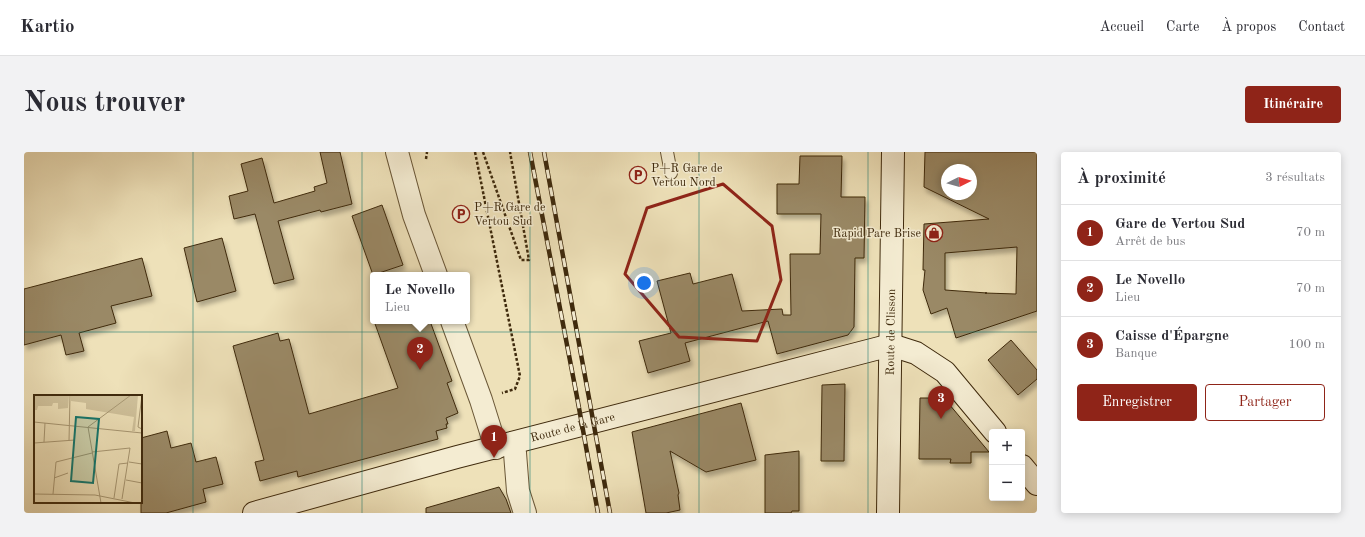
<!DOCTYPE html>
<html lang="fr">
<head>
<meta charset="utf-8">
<style>
	:root { --surface:#fff; --page:#f2f2f3; --text:#2b2b33; --muted:#7c7c81; --line:#e1e1e2; --accent:#8f2418 }
	body { margin:0; font-family:"Old Standard TT",serif; background:var(--page); color:var(--text) }
	.controls { position:absolute; right:12px; bottom:12px; display:grid; overflow:hidden; border-radius:4px; box-shadow:0 2px 10px #0003 }
	.controls button { width:36px; height:36px; display:grid; place-items:center; padding:0; border:0; border-bottom:1px solid var(--line); background:var(--surface); color:var(--text); font:20px sans-serif }
	.compass { position:absolute; left:917px; top:12px; width:36px; height:36px; border-radius:50%; background:var(--surface); box-shadow:0 2px 10px #0003; rotate:85deg }
	.you { position:absolute; left:620px; top:131px; width:14px; height:14px; margin:-10px; border:3px solid #fff; border-radius:50%; background:#1a73e8; box-shadow:0 0 0 6px #1a73e833 }
	.badge { display:grid; place-items:center; width:26px; height:26px; border-radius:50%; background:var(--accent); color:#fff; font-size:13px; font-weight:700 }
	.pin { position:absolute; translate:-50% -33px; filter:drop-shadow(0 1px 2px #0008) }
	.pin::after { content:''; position:absolute; top:21px; width:14px; height:12px; background:inherit; clip-path:polygon(0 0,100% 0,50% 100%) }
	.popup { position:absolute; left:346px; top:120px; width:100px; height:52px; box-sizing:border-box; display:grid; place-content:center; border-radius:4px; background:var(--surface); filter:drop-shadow(0 1px 3px #0005); font-size:13px; white-space:nowrap; color:var(--muted) }
	.popup b { font-size:15px; color:var(--text) }
	.popup::after { content:''; position:absolute; left:50%; top:100%; margin-left:-8px; border:8px solid transparent; border-top-color:var(--surface) }
	.list { margin:0; padding:0; list-style:none }
	h2 { display:flex; justify-content:space-between; align-items:center; height:52px; margin:0; padding:0 16px; font-size:17px }
	h2 small { font-size:13px; font-weight:400; color:var(--muted) }
	.list li { display:grid; grid-template-columns:26px 1fr auto; gap:12px; align-items:center; box-sizing:border-box; height:56px; padding:0 16px; border-top:1px solid var(--line) }
	.list b { display:block; font-size:15px; white-space:nowrap }
	.list p { margin:0; font-size:13px; white-space:nowrap; color:var(--muted) }
	.list em { font-size:13px; font-style:normal; color:var(--muted) }
	.actions { display:flex; gap:8px; padding:12px 16px }
	.actions a { flex:1; padding:9px 0; border:1px solid var(--accent); border-radius:4px; text-align:center; font-size:14px; color:var(--accent) }
	.actions .main { background:var(--accent); color:#fff }
	.map { position:relative; flex:none; width:1013px; height:361px; overflow:hidden; border-radius:4px }
	header { display:flex; align-items:center; gap:24px; box-sizing:border-box; height:56px; padding:0 20px; background:var(--surface); border-bottom:1px solid var(--line) }
	header strong { font-size:19px }
	nav { display:flex; gap:22px; margin-inline-start:auto; font-size:14px }
	.intro { display:flex; align-items:center; justify-content:space-between; box-sizing:border-box; height:96px; padding:0 24px }
	h1 { margin:0; font-size:28px }
	.button { padding:10px 18px; border-radius:4px; background:var(--accent); color:#fff; font-size:14px; font-weight:700 }
	main { display:flex; gap:24px; padding:0 24px }
	aside { flex:1; background:var(--surface); border-radius:4px; box-shadow:0 2px 10px #0003 }
	.map>svg:first-child { display:block }
</style>
</head>
<body>
<header>
<strong>Kartio</strong>
<nav><a>Accueil</a><a>Carte</a><a>À propos</a><a>Contact</a></nav>
</header>
<div class="intro"><h1>Nous trouver</h1><a class="button">Itinéraire</a></div>
<main>
<div class="map">
<svg width="1013" height="361" viewBox="0 0 1013 361">
	<defs>
		<filter id="shadow"><feDropShadow dx="2.5" dy="4.5" stdDeviation="2" flood-color="#0004"/></filter>
	</defs>
	<rect width="100%" height="100%" fill="#eee1b9"/>
	<filter id="stains"><feTurbulence type="fractalNoise" baseFrequency=".005" numOctaves="4"/><feColorMatrix values="0 0 0 0 .2 0 0 0 0 .09 0 0 0 0 .02 0 0 0 .5 -.17"/></filter>
	<radialGradient id="worn" r=".72"><stop offset=".6" stop-color="#630" stop-opacity="0"/><stop offset="1" stop-color="#630" stop-opacity=".3"/></radialGradient>
	<!-- building -->
	<g fill="#9a8966" stroke="#3f2a0d" fill-rule="evenodd" filter="url(#shadow)">
		<polygon points="296,0 316,0 328,52 297,60 296,58 254,69 270,127 250,132 231,62 210,67 205,44 224,39 217,12 238,6 250,51 291,39 290,35 303,31"/>
		<path d="M901,0H1013V159L932,186L923,156L907,162L899,138L901,118H899L900,72L965,67L900,35ZM923,18H947V42H923ZM993,95L992,142L961,141H963L921,138V101Z"/>
		<polygon points="776,4 818,4 817,45 841,45 840,106 831,106 830,175 824,183 753,202 744,169 661,191 666,209 624,221 615,189 647,181 633,129 666,121 669,132 708,122 718,159 758,157 759,163 767,163 766,102 796,102 797,62 753,62 753,32 775,32"/>
		<polygon points="358,53 379,113 349,123 328,64"/>
		<polygon points="198,86 212,139 173,150 160,96"/>
		<polygon points="118,106 128,144 87,154 92,171 55,181 60,199 42,203 37,183 0,193 0,137"/>
		<polygon points="350,169 406,169 428,229 423,231 434,261 422,266 424,272 422,272 423,276 412,279 414,287 274,325 273,319 236,329 231,310 240,308 209,194 254,181 256,189 265,187 285,262 374,236"/>
		<polygon points="987,188 1013,218 1013,227 994,243 964,208"/>
		<polygon points="821,232 820,309 797,309 798,233"/>
		<polygon points="896,246 920,246 965,300 947,300 947,311 926,311 927,307 895,307"/>
		<polygon points="717,251 732,308 682,320 646,299 655,341 654,343 656,358 642,361 622,361 608,280"/>
		<polygon points="143,279 147,296 167,291 172,310 192,305 199,332 179,337 182,350 142,361 117,361 117,286"/>
		<polygon points="775,299 775,359 768,359 767,361 741,361 741,303"/>
		<polygon points="475,335 482,347 487,361 402,361 402,356"/>
	</g>
	<g fill="none" stroke-linecap="round" stroke-linejoin="round">
		<defs>
			<polyline id="lane" points="643,0 647,21"/>
			<g id="street">
				<polyline points="373,0 390,63 412,123"/>
				<polyline points="428,169 457,248 472,296"/>
				<polyline points="489,291 491,301 494,339 501,361"/>
			</g>
			<g id="secondary">
				<polyline points="867,193 892,201 921,220 971,280"/>
				<polyline points="998,314 1013,332"/>
				<path id="s1" d="M230,361L433,305L867,193"/>
				<path id="s2" d="M864,361L869,0"/>
			</g>
		</defs>
		<!-- lane casing -->
		<use href="#lane" stroke="#6b5838" stroke-width="14"/>
		<!-- street casing -->
		<use href="#street" stroke="#6b5838" stroke-width="24"/>
		<!-- secondary casing -->
		<use href="#secondary" stroke="#3f2a0d" stroke-width="24"/>
		<!-- path -->
		<g stroke="#3f2a0d" stroke-width="2.5" stroke-dasharray="3 2" stroke-linecap="butt">
			<polyline points="451,0 496,224 491,237 478,241"/>
			<polyline points="459,0 497,108 505,108 486,0"/>
			<polyline points="402,7 403,0"/>
		</g>
		<!-- lane -->
		<use href="#lane" stroke="#f4ecd2" stroke-width="12"/>
		<!-- street -->
		<use href="#street" stroke="#f4ecd2" stroke-width="22"/>
		<!-- secondary -->
		<use href="#secondary" stroke="#f4ecd2" stroke-width="22"/>
		<defs>
			<g id="rail">
				<polyline points="506,0 553,245 574,361"/>
				<polyline points="520,0 586,361"/>
			</g>
		</defs>
		<!-- rail casing -->
		<use href="#rail" stroke="#3f2a0d" stroke-width="4.5"/>
		<!-- rail -->
		<use href="#rail" stroke="#f4ecd2" stroke-width="3" stroke-dasharray="9" stroke-linecap="butt"/>
	</g>
	<!-- marked area -->
	<path fill="none" stroke="#8f2418" stroke-width="3" stroke-linejoin="round" d="M699,32L748,74L757,128L733,189L655,185L601,122L623,56Z"/>
	<!-- grid -->
	<path fill="none" stroke="#0f766e" stroke-width="1" stroke-opacity="0.55" d="M169,0V361M338,0V361M506,0V361M675,0V361M844,0V361M0,180H1013"/>
	<!-- icons -->
	<defs>
		<symbol id="parking-ring" viewBox="-11 -11 22 22"><circle r="9.5" fill="#f4ecd2" stroke="#8f2418" stroke-width="1.5"/><path d="M-3.5-5.5H1a3.5 3.5 0 0 1 0 7H-1V5.5H-3.5ZM-1-3.4V-.6H.8a1.4 1.4 0 0 0 0-2.8Z" fill="#8f2418"/></symbol>
		<symbol id="shop-ring" viewBox="-11 -11 22 22"><circle r="9.5" fill="#f4ecd2" stroke="#8f2418" stroke-width="1.5"/><path d="M-5-2.5h2.3a2.7 3.5 0 0 1 5.4 0H5L5.5 6h-11ZM-1.5-2.5h3a1.5 2.3 0 0 0-3 0Z" fill="#8f2418"/></symbol>
	</defs>
	<g fill-rule="evenodd">
		<use href="#parking-ring" x="604" y="13" width="20" height="20"/>
		<use href="#parking-ring" x="427" y="52" width="20" height="20"/>
		<use href="#shop-ring" x="900" y="71" width="20" height="20"/>
	</g>
	<g text-anchor="middle" stroke-width="3" stroke-linejoin="round" paint-order="stroke">
		<!-- poi labels -->
		<g font-size="12" fill="#3f2a0d" stroke="#f4ecd2" text-anchor="start">
			<text x="627" y="20">P+R Gare de<tspan x="627" dy="14">Vertou Nord</tspan></text>
			<text x="450" y="59">P+R Gare de<tspan x="450" dy="14">Vertou Sud</tspan></text>
			<text x="897" y="85" text-anchor="end">Rapid Pare Brise</text>
		</g>
		<!-- street labels -->
		<g font-size="12" fill="#3f2a0d" stroke="#f4ecd2">
			<text dy="4" stroke="none"><textPath href="#s2" startOffset="181">Route de Clisson</textPath></text>
			<text dy="4" stroke="none"><textPath href="#s1" startOffset="330">Route de la Gare</textPath></text>
		</g>
	</g>
	<!-- overview -->
	<g transform="translate(10 243)">
		<rect width="108" height="108" fill="#eee1b9"/>
		<path d="M0,0H35L34,13L24,14V8H19L18,11H4L3,15H0ZM37,0H104L101,36H98L100,22L52,14V8L37,6Z" fill="#d0c29c"/>
		<path fill="none" stroke="#a89874" stroke-width="1" d="M108,0L104,32L108,34M0,27L108,38M54,32L67,108M54,32L97,0M35,46L36,0M10,47L11,28M0,48L41,45M58,57L96,53L88,104M95,67L108,69M20,83L34,78M92,85L108,88M0,99L61,100L101,108M19,99L22,67L58,58M80,103L85,69L94,68"/>
		<path fill="#0f766e" fill-opacity="0.15" stroke="#0f766e" stroke-width="2" d="M42,22L65,24L59,88L37,86Z"/>
		<rect width="108" height="108" fill="none" stroke="#3f2a0d" stroke-width="2"/>
	</g>
	<rect width="100%" height="100%" filter="url(#stains)"/>
	<rect width="100%" height="100%" fill="url(#worn)"/>
</svg>
<div class="controls">
<button>+</button>
<button>−</button>
</div>
<svg class="compass" viewBox="-18 -18 36 36"><path d="M0-13l5 13h-10z" fill="#e53935"/><path d="M0 13l5-13h-10z" fill="#7c7c81"/></svg>
<div class="you"></div>
<div class="pin badge" style="left:470px;top:306px">1</div>
<div class="pin badge" style="left:396px;top:218px">2</div>
<div class="popup"><b>Le Novello</b>Lieu</div>
<div class="pin badge" style="left:917px;top:267px">3</div>
</div>
<aside>
<h2>À proximité<small>3 résultats</small></h2>
<ul class="list">
<li><span class="badge">1</span><div><b>Gare de Vertou Sud</b><p>Arrêt de bus</p></div><em>70 m</em></li>
<li><span class="badge">2</span><div><b>Le Novello</b><p>Lieu</p></div><em>70 m</em></li>
<li><span class="badge">3</span><div><b>Caisse d'Épargne</b><p>Banque</p></div><em>100 m</em></li>
</ul>
<div class="actions"><a class="main">Enregistrer</a><a>Partager</a></div>
</aside>
</main>
</body>
</html>
